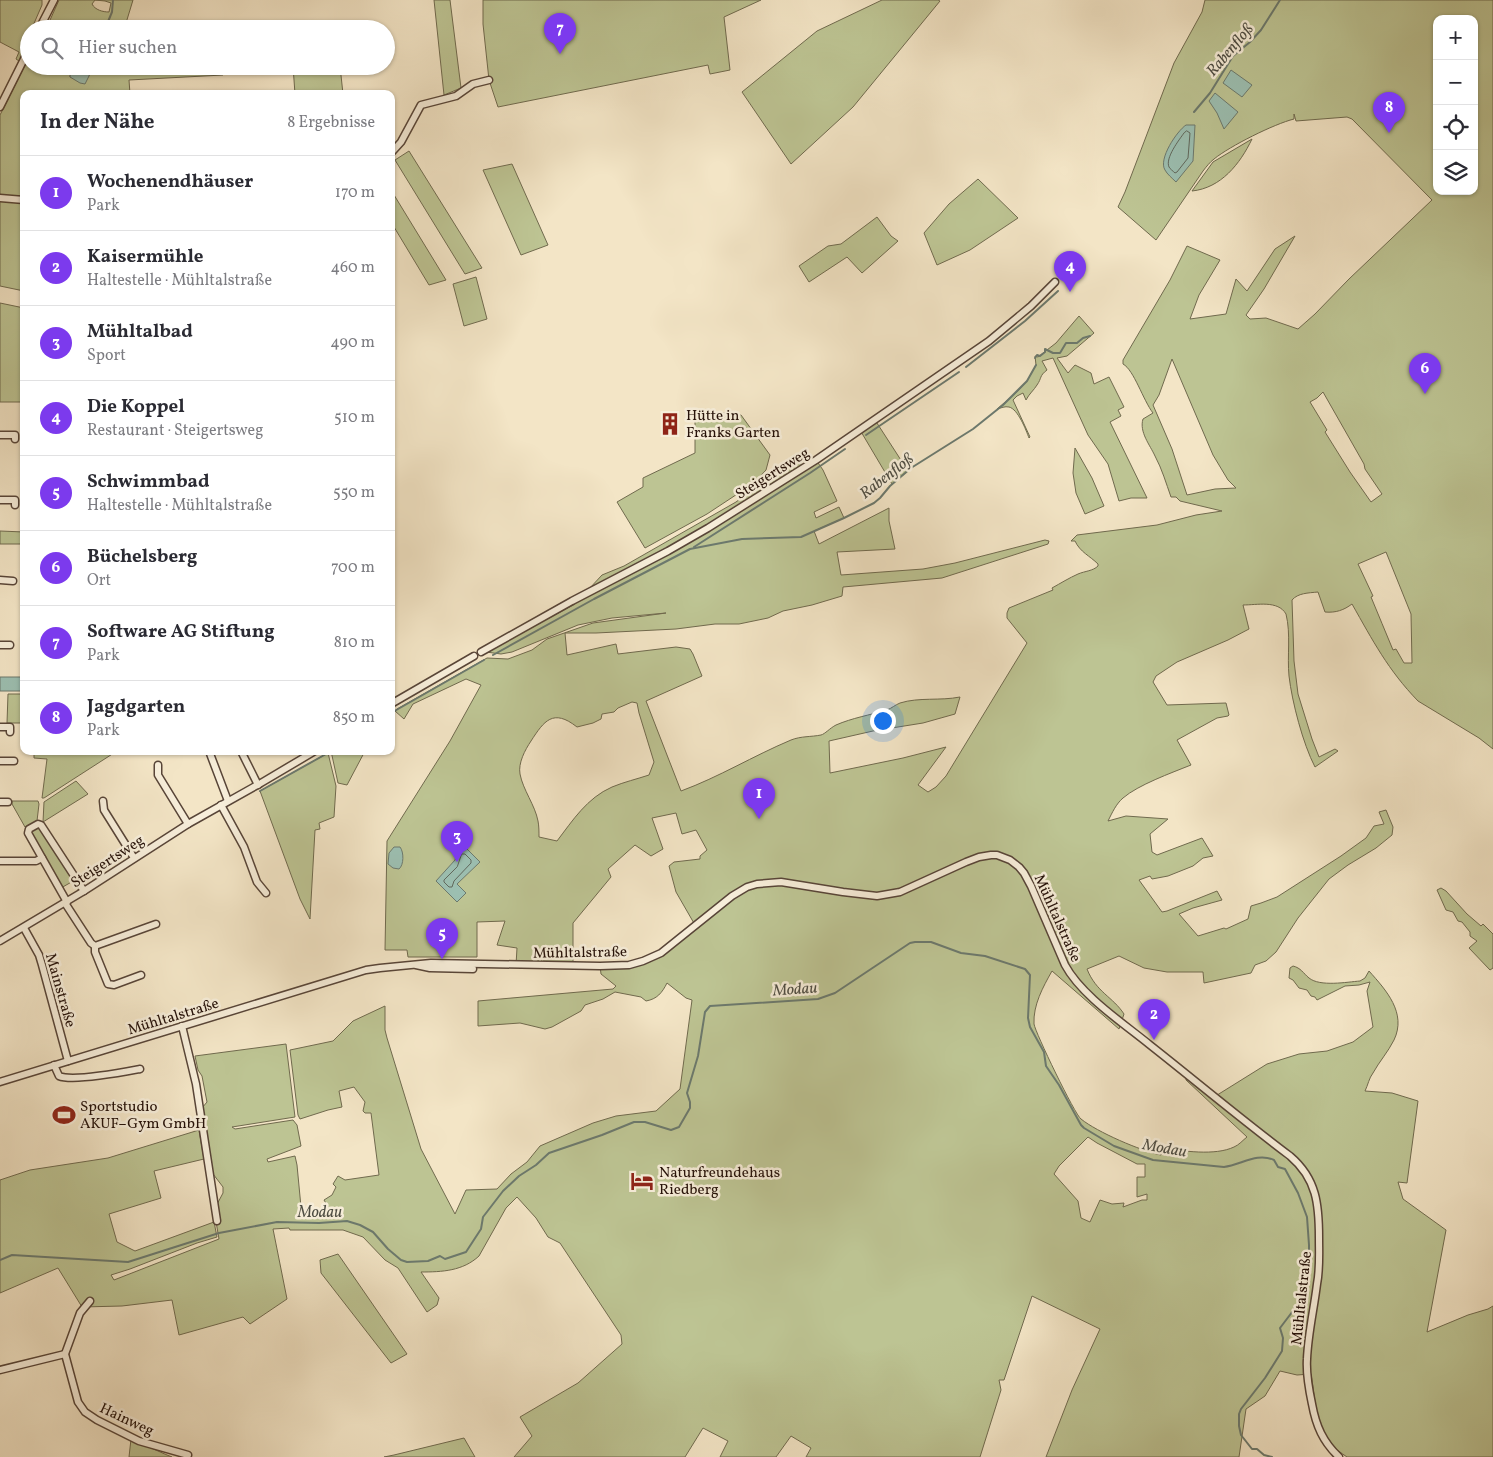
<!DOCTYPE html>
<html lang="de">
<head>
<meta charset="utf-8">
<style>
	:root { --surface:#fff; --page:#f7f7f7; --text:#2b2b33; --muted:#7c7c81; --line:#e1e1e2; --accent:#7c3aed }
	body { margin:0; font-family:Vollkorn,serif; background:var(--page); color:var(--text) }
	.controls { position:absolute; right:15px; top:15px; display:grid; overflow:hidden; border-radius:10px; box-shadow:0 1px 4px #0004 }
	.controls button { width:45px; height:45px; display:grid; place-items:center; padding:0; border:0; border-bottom:1px solid var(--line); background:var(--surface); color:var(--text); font:25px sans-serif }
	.you { position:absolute; left:882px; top:720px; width:18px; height:18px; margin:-12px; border:4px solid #fff; border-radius:50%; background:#1a73e8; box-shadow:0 0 0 8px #1a73e833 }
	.badge { display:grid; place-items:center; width:32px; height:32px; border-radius:50%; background:var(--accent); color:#fff; font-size:16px; font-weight:700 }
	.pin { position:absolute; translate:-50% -41px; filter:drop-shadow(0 1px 2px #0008) }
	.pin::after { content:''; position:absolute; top:26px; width:18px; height:15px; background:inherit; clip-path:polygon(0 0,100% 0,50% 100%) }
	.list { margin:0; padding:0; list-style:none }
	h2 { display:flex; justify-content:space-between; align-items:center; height:65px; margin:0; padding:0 20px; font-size:21px }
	h2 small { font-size:16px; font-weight:400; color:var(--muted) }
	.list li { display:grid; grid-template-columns:32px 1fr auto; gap:15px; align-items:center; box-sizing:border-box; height:75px; padding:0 20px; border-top:1px solid var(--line) }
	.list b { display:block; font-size:19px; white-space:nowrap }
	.list p { margin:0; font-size:16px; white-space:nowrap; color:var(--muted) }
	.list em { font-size:16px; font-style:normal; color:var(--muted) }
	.icon { flex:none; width:28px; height:28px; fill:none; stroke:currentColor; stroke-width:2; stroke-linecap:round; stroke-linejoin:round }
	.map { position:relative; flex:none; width:1493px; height:1457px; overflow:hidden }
	.search { position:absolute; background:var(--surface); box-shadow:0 1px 4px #0004; left:20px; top:20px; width:375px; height:55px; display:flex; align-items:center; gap:12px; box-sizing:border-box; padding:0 18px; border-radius:28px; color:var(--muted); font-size:19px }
	.panel { position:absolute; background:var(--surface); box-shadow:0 1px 4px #0004; left:20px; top:90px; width:375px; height:665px; border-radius:10px }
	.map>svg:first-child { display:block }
</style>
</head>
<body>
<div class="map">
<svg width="1493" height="1457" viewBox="0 0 1493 1457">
	<rect width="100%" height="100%" fill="#f3e5c6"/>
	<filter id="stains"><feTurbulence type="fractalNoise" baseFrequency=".004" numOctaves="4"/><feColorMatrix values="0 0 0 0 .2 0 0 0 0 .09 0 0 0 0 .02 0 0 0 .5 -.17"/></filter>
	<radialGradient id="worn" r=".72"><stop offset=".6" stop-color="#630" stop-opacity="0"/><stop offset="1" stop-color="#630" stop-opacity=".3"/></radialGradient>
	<!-- green -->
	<g fill="#bdc493" stroke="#706a4e" fill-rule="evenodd">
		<polygon points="0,0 42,0 42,5 32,28 38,29 29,29 29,66 71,66 70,77 89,76 90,66 230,66 223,75 129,80 130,94 24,94 24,197 0,195 0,115 25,65 16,59 19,52 0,42"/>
		<path d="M59,0H133L126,23V29H46ZM95,0L105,1L111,3L109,12C103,12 95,10 92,4Z"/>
		<polygon points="434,0 450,0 461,88 444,95"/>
		<polygon points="483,0 761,0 724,17 730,70 710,74 708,65 498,107 489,80 483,24"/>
		<polygon points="882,0 938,0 940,1 853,107 791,164 742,92 817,31"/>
		<path d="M1205,0H1493V749L1479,738L1418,701C1388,670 1373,641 1352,604C1344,610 1336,613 1325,612L1318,592C1308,593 1298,593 1292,600L1294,661L1298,694L1312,739L1319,757L1335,749L1338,751L1315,767C1303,744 1292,702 1289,676C1287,656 1291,634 1286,614C1278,600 1257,605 1243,605L1249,629L1228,640L1177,662L1156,676L1153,682L1167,705L1226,703L1229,715L1228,716L1217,718L1177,740L1191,765C1171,773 1138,785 1123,798C1116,804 1112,813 1108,821L1126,816L1168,819L1150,834L1152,852L1157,855L1202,838L1213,856L1203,858L1193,866L1168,876L1152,879L1150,876L1139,880L1162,912L1167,911L1217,891L1222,900L1193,908L1179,914L1198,936L1224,928L1226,929L1248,919L1251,906L1261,903L1277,897L1341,856L1366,838L1374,826L1384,824L1379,812L1386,810L1393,827L1392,835L1376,848L1348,865L1329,879L1298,918L1276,952L1266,961L1255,965L1251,973L1204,983L1203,972H1167L1144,968L1119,956L1087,969C1096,992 1113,997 1124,1014L1119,1029L1052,971C1043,987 1033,1005 1034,1024C1035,1032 1075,1115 1081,1119C1097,1132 1141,1151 1161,1155L1162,1148C1183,1151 1215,1156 1234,1147C1239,1145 1243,1140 1247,1137L1186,1080V1074L1214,1097L1267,1064L1299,1054L1327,1051L1353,1042L1373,1027L1367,991L1370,982L1359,985L1345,986L1317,1000L1315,997L1311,996L1307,990L1299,988L1293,980L1289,978L1290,968L1293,966C1301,968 1303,973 1309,978C1320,987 1347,982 1360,981L1365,978L1369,971C1386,990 1407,1013 1394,1040C1388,1052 1379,1062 1373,1073C1369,1078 1368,1085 1365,1091L1392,1093L1418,1101L1407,1183L1398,1182L1403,1199L1446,1230L1427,1332L1468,1315L1488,1309L1493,1306V1457H1347C1341,1453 1334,1448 1329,1442C1315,1424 1315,1396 1311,1374L1297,1375L1280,1371L1265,1396L1246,1409L1239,1457H1046L1072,1390L1100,1329L1032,1296L1004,1380H999L1001,1390L980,1457H806L811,1448L791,1436L776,1457H720L728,1441L703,1428L685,1457H514L532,1436L520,1417L578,1383L622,1344L621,1335L560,1243L548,1237L536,1218L517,1197L506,1208L479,1256C463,1271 442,1272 421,1272L439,1298L437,1305L427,1312L398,1268L385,1260L363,1237L343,1230H290L289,1228L273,1229L287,1299L250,1324L243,1317L179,1335L172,1300L122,1306L82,1307L58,1268L0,1293V1180L30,1170L108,1158L199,1130L204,1159L154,1171L161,1198L109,1214L117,1242L135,1251L214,1222L217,1237L197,1243L130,1269L111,1275L114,1280L219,1239L214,1210L223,1193V1187L210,1170L202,1108L207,1102L202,1076L198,1070L195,1056L286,1044L295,1117L232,1127L235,1129L293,1120L297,1125L301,1146L267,1159L268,1162L295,1156L297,1165L301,1207L304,1206L306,1210L311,1207L315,1213L327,1205L324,1200L332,1195L336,1187L333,1184L338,1176L345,1180L379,1175L371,1113H365L363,1111L365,1102L354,1087L339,1091L342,1107L328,1110L300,1119L298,1115L290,1050L333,1041L353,1021L385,1006V1030L387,1038L421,1149L455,1214L466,1190L497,1189L511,1174L527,1162L540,1146L593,1123L616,1116L656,1111L680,1089L692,1000L686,998L667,983C662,993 657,999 646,1001L641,997L615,992L603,999L585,1005L581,1011L552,1027L545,1029L520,1023L478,1026V1001L613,989L616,986L601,974L600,966L650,959L695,925L676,892L669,866L674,862L700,859V856L707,850L696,830L682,834L676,813L652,818L663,849L651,856L635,845L608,869L611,877L573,923V966L516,965L517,948L497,945L505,921L477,922V957H408L407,950H385L387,841L450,741L481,685L466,679L413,704L404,719L395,711L397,709L487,658L508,659L532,650L547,639L593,623L666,613L612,618L578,625L512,652L501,654L486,652L575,604L602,575L624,566L736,502L766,480L796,462L807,466L816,460L823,470L837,501L814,512L816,518L839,507L844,518L814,531L819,544L889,508V521L895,549L837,552L841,575L923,569L955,563L1045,540L1049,541L1048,544L942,578L843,587L842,596L812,605L783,611L768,618L739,624H715L676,629L596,633H565L567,655L616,644L618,654L676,647L690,649L693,654L702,676L646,701L681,791C719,777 753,756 791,740C801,736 811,737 821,735C825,734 830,728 836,725C852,718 870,715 887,710C892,708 895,705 900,703C919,697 940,701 960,697L955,714L923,723L873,731L829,741L830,773L903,758L946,747L918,785L928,792L936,787L946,776L1027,643L1007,618V613L1009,608L1053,590L1052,588C1061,583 1069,578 1078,574C1085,571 1093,571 1098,566V564C1090,556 1080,552 1075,541H1071L1077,535L1157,525L1196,515L1222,511L1180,501L1176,497H1171C1166,483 1162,469 1155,456C1150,445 1139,432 1143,419L1153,413C1143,400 1134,370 1123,364V360L1170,280L1187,246L1220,260L1199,295L1190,319L1226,314L1236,279L1247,291L1275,249L1295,236L1264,289L1246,315L1250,319L1266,318L1298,329L1315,314L1349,279L1432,200L1352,119L1347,117L1296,121L1294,114V119C1274,124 1230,146 1214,159C1210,162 1206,167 1203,171L1156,240L1118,207L1125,192L1174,63L1202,12ZM1437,19H1474V191H1437ZM1172,359L1213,455L1228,480L1236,488L1215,489L1187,495L1172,449L1153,405L1159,395ZM1323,392L1364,464L1365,469L1382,494L1371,502L1350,472L1325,432L1327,430L1310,402L1317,398ZM1386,552L1411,614L1412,663H1404L1396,649L1393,650C1386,632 1378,615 1371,597L1373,596L1358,564ZM632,702L637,703L639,713L654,762L649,775C637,779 624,782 612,787C587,798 573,820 557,841L539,837C539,832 539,826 538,821C535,805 523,790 520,774C518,763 525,750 531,741C544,721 553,708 577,727L593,723L601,719L602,714L614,712L618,708ZM1088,1137L1097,1143L1137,1164H1145V1177H1137V1197L1147,1194V1200H1142L1123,1207L1124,1203L1112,1204L1100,1200L1090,1222L1081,1218L1078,1201L1054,1174L1059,1166Z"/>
		<polygon points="293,66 340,66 343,94 295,94"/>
		<path d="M1252,139C1240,164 1221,188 1192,191L1213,162Z"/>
		<polygon points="409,151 482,268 465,274 395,160"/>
		<polygon points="512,164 548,245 521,255 483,170"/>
		<polygon points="978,179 1018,218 970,250 937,265 924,233 949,204"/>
		<polygon points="391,190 446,280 429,285 391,222"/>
		<polygon points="0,200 24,203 24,291 0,286"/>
		<polygon points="877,217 891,236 898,241 862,273 847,257 809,282 799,266 828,246 841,244"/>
		<polygon points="476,277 487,319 464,326 453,284"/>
		<polygon points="0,303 24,308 24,402 0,402"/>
		<path d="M1079,316L1094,333L1067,356L1057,358L1068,373L1075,365L1091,373L1094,384L1109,377L1124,407L1118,410L1121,416L1110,422L1147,498H1131L1119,501L1108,464L1088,435L1053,358L1042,361L1047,370C1039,376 1042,378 1037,385C1034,390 1029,394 1026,400L1023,393L1017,396L1013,400L1030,437L1029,438C1026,430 1018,409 1009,407C1005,406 1001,408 997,409L1018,391L1027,381L1036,365L1035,356L1038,357L1056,343Z"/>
		<polygon points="695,411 707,411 741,415 770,455 766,470 754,483 707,514 645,548 617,502 643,487 643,478 695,453"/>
		<polygon points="875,420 908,471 892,484 860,430"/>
		<polygon points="1075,448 1092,478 1104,506 1085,514 1076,493 1073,473"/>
		<polygon points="0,531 24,532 24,544 0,544"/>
		<polygon points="23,677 24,677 24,723 7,723 8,694 22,694"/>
		<polygon points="34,751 117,751 44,798 42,798 47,759 34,758"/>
		<polygon points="331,751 365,751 347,785 338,783"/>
		<polygon points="328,753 336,786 334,817 319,823 320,829 315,830 310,919 300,899 260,791"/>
		<polygon points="76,781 88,794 43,822 44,802"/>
		<polygon points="12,801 38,801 39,804 37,821 25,827 12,804"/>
		<polygon points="38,827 41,828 75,880 61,888 31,834 31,831"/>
		<polygon points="1441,888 1446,891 1467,914 1481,926 1483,924 1493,934 1493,968 1490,970 1469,948 1477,941 1470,936 1470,932 1462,922 1458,921 1453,912 1446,910 1437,890"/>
		<polygon points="338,1254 407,1354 391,1363 321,1273 320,1260"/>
		<polygon points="464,1438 475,1457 384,1457 394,1455"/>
		<polygon points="131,1439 167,1455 172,1457 129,1457"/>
	</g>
	<!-- water -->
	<g fill="#9cbfb1" stroke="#6c796d">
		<polygon points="71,66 90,66 89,76 85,84 80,83 70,77"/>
		<polygon points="1231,70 1252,85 1242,97 1223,83"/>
		<polygon points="1215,93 1238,112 1224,129 1217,113 1209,101"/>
		<path d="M1186,125H1195L1193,161L1176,182C1172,178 1167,174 1165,170C1158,159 1177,131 1186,125Z"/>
		<polygon points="0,677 23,677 22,691 0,691"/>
		<polygon points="463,838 467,849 480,862 457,884 466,893 457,902 436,881 455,860 456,856 451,844"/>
		<path d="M394,847H400C404,852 404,865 399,869L393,868L388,864L389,853Z"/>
	</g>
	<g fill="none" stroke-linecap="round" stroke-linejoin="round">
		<!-- shore -->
		<g stroke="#60685c" stroke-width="1">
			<path d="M1187,131L1190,133L1188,158L1177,172L1175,173C1173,171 1170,169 1169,167C1165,158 1179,140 1184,133Z"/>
			<polygon points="462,854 465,854 471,860 471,863 454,881 452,887 449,887 444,882 444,880 457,867"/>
		</g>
		<!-- stream -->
		<g stroke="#6c796d" stroke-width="2">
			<polyline points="105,29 112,12 113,0"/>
			<polyline points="1194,112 1210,93 1233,56 1250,42 1261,30 1280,0"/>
			<polyline points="1035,358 1037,355 1040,356 1045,352 1045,349 1053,353 1060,353 1066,343 1077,343 1083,338 1090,336"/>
			<polyline points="966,367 1025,321 1058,291"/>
			<polyline points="866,435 959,372"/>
			<polyline points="694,547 810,473 845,449"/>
			<polyline points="493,655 594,599 690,549 742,539 801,537 844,518 874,503 880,498 890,486 911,468 973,429 1003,405 1027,381 1036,365"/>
			<polyline points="391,713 484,660"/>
			<polyline points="260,791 326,754"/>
			<path d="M0,1260L12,1255L128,1262L219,1233L277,1222L319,1223L347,1221L360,1225L373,1232L388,1249L401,1260L407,1262L428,1261L440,1256L445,1259L466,1252L481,1229L483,1217L503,1191L519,1176L536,1165L549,1153L602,1135L634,1122H645L671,1130L679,1127L690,1108V1102L687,1093L698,1056L705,1012L710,1006L818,999L835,993L910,943L915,942H931L961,953L985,956L1025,969L1030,975L1028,1018L1030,1027L1044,1052L1046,1066L1059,1085L1081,1125L1084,1128L1114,1146L1153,1160L1224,1167C1241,1165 1257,1152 1274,1160L1278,1167L1285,1169L1298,1193L1307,1217L1309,1245V1278L1305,1295L1280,1328L1283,1338L1282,1351L1265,1378L1241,1409L1239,1414V1426L1241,1435L1252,1449H1257L1264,1455L1272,1457"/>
		</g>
		<defs>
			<g id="minor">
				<polyline points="39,29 54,0"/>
				<polyline points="0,107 29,49"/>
				<polyline points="391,153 401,142 421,105 456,96 473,84 489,80"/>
				<polyline points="0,198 24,200"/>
				<polyline points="0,435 15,435 15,439"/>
				<polyline points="0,500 15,500 15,505"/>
				<polyline points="0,580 13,581"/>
				<polyline points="0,645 10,645"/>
				<polyline points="481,652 572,601 668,551 708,528 816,460 989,341 1031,306 1055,282"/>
				<polyline points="391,704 474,656"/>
				<polyline points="0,727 10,727 10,732"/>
				<polyline points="209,751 228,801"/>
				<polyline points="241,751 258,785"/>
				<polyline points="0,761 14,761"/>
				<polyline points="158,765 158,775 188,824"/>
				<polyline points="103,801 104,810 134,858"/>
				<polyline points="0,802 8,802"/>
				<polyline points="221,805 244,847 257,882 266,893"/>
				<polyline points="0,861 36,861 42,858"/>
				<polyline points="67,902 28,833 29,829 38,824 41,825 84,891"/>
				<polyline points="65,903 91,943 95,946 156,924"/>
				<polyline points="24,928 39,955 42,965 68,1061"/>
				<polyline points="0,941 84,891 188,824 261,783 315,751"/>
				<polyline points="95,946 95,952 108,984 114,985 141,975"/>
				<polyline points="416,965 430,968 473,969"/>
				<polyline points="182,1026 196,1084 217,1221"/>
				<path d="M54,1065L59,1076C73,1082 124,1072 140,1069"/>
				<path d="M0,1082L366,970L380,968L431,963L600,966L629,965L643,961L661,953L732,896L747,887L757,884L781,882L843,892L877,896L900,892L966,862L979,857L991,855H997L1010,860L1019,867L1024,873L1031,886L1065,965C1081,995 1123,1023 1150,1045C1197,1082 1242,1120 1290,1156C1317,1179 1319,1205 1319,1238C1319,1253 1320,1269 1317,1284C1314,1309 1308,1334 1307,1359C1306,1374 1309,1390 1312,1404C1316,1426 1323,1442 1339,1457"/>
				<polyline points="90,1301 80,1313 65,1354 78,1402 85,1412 97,1420 139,1441 188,1455"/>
				<polyline points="0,1370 65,1354"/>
			</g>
		</defs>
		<!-- minor casing -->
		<use href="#minor" stroke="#584538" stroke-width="9"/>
		<!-- minor -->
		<use href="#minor" stroke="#f7eeda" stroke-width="6"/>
	</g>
	<!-- icons -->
	<defs>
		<symbol id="building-bare" viewBox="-9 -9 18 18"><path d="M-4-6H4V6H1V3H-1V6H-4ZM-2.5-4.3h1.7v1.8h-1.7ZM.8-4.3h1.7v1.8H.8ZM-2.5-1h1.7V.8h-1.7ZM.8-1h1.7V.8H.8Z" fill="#8f2418" stroke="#f7eeda" stroke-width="2.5" paint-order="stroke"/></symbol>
		<symbol id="stadium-bare" viewBox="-9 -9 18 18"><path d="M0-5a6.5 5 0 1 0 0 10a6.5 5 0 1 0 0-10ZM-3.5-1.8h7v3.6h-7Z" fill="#8f2418" stroke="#f7eeda" stroke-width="2.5" paint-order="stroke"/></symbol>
		<symbol id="hotel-bare" viewBox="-9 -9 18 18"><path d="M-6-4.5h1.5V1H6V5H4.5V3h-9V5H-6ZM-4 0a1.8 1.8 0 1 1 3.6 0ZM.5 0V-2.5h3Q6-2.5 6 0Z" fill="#8f2418" stroke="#f7eeda" stroke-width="2.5" paint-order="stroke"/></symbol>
	</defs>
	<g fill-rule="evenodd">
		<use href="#building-bare" x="654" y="408" width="32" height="32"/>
		<use href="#stadium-bare" x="48" y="1099" width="32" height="32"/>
		<use href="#hotel-bare" x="626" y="1165" width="32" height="32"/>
	</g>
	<g text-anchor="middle" stroke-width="5" stroke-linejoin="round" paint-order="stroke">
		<!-- poi labels -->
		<g font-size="15" fill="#241008" stroke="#f7eeda" text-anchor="start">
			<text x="686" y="420">Hütte in<tspan x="686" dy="17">Franks Garten</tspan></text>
			<text x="80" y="1111">Sportstudio<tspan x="80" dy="17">AKUF–Gym GmbH</tspan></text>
			<text x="659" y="1177">Naturfreundehaus<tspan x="659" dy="17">Riedberg</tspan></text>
		</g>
		<!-- street labels -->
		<g font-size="15" fill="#241008" stroke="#f7eeda">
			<text transform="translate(772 473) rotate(-32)" y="5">Steigertsweg</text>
			<text transform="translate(107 861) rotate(-33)" y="5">Steigertsweg</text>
			<text transform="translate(1058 918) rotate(66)" y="5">Mühltalstraße</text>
			<text transform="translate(580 952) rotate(-1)" y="5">Mühltalstraße</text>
			<text transform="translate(61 990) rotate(74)" y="5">Mainstraße</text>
			<text transform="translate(173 1016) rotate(-17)" y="5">Mühltalstraße</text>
			<text transform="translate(1301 1298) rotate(-84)" y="5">Mühltalstraße</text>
			<text transform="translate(127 1419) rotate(25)" y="5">Hainweg</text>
		</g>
		<!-- water labels -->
		<g font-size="16" font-style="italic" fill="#4e4d43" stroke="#f7eeda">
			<text transform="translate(1229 49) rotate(-50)" y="6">Rabenfloß</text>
			<text transform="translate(886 475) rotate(-38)" y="6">Rabenfloß</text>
			<text transform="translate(795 988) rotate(-4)" y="6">Modau</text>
			<text transform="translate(1165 1147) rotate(10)" y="6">Modau</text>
			<text x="320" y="1217">Modau</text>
		</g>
	</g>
	<rect width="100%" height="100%" filter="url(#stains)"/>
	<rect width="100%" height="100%" fill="url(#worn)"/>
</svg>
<div class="controls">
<button>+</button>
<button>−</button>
<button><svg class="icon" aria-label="locate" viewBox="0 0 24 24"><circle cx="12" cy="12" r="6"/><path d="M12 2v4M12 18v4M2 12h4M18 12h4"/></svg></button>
<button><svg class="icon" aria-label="layers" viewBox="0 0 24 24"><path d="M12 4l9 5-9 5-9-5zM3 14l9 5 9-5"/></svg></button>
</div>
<div class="you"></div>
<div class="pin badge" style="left:759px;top:819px">1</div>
<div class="pin badge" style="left:1154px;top:1040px">2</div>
<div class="pin badge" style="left:457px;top:862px">3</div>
<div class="pin badge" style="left:1070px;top:292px">4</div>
<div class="pin badge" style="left:442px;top:959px">5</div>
<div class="pin badge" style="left:1425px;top:394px">6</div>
<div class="pin badge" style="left:560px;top:54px">7</div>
<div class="pin badge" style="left:1389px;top:133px">8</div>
<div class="search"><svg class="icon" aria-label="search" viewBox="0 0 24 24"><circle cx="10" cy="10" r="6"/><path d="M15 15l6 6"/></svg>Hier suchen</div>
<section class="panel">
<h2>In der Nähe<small>8 Ergebnisse</small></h2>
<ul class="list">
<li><span class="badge">1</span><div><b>Wochenendhäuser</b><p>Park</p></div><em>170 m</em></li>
<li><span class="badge">2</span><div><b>Kaisermühle</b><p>Haltestelle · Mühltalstraße</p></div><em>460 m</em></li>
<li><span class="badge">3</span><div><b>Mühltalbad</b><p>Sport</p></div><em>490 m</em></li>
<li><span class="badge">4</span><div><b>Die Koppel</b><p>Restaurant · Steigertsweg</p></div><em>510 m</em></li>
<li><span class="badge">5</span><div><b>Schwimmbad</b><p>Haltestelle · Mühltalstraße</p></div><em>550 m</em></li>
<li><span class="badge">6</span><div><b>Büchelsberg</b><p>Ort</p></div><em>700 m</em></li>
<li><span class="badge">7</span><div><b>Software AG Stiftung</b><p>Park</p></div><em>810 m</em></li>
<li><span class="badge">8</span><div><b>Jagdgarten</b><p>Park</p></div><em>850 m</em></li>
</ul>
</section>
</div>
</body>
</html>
